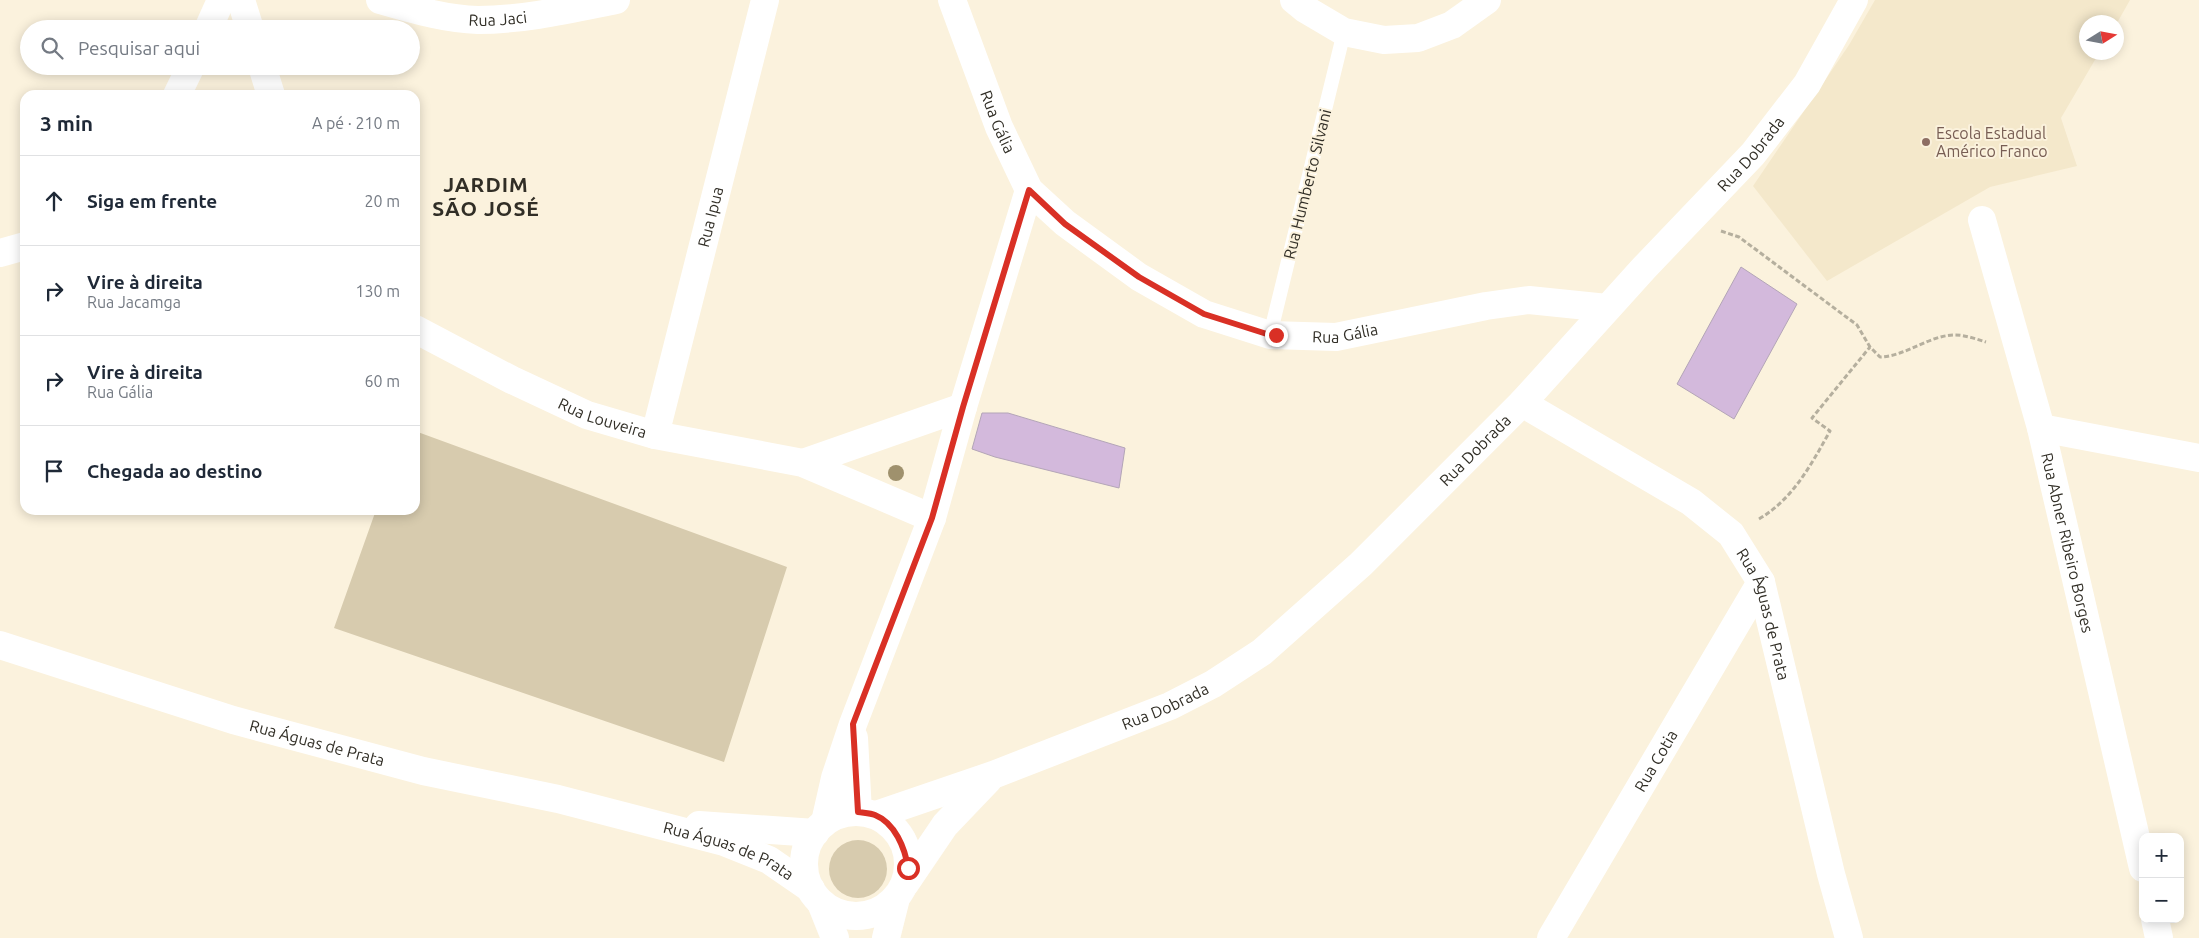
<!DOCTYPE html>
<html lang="pt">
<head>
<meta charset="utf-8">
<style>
	:root { --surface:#fff; --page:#f6f6f7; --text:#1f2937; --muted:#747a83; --line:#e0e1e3 }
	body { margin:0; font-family:Ubuntu,sans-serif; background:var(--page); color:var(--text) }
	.controls { position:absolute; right:15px; bottom:15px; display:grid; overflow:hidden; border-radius:10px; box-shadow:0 2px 12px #0003 }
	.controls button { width:45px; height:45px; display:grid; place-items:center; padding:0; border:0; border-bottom:1px solid var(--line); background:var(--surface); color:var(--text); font:25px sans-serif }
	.compass { position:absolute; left:2079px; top:15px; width:45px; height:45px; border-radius:50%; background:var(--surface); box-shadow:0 2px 12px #0003; rotate:79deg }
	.stop { position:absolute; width:15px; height:15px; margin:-11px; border:4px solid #d93025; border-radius:50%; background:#fff }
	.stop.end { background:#d93025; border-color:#fff; box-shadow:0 1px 5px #0008 }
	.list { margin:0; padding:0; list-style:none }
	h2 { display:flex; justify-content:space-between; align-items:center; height:65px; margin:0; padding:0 20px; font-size:21px }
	h2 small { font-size:16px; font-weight:400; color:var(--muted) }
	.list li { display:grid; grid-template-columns:32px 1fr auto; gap:15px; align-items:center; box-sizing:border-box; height:90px; padding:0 20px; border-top:1px solid var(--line) }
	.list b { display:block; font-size:19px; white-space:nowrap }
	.list p { margin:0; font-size:16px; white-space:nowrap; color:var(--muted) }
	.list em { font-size:16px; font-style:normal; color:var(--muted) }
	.icon { flex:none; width:28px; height:28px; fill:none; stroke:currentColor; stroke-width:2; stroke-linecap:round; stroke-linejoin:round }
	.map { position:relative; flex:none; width:2199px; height:938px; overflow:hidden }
	.search { position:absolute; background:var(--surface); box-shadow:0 2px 12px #0003; left:20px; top:20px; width:400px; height:55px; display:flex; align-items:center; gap:12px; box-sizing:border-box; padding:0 18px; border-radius:28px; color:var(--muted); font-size:19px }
	.panel { position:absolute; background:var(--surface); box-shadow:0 2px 12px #0003; left:20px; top:90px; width:400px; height:425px; border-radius:15px }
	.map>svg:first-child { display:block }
</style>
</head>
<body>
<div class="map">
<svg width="2199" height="938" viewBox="0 0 2199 938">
	<rect width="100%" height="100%" fill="#fbf2dd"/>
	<!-- built -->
	<polygon fill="#f4e8cb" points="1875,0 2130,0 2117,23 2086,22 2086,52 2099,53 2061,118 2077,166 1990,187 1827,281 1753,186 1849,45"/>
	<!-- green -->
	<g fill="#d7cbae">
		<polygon points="415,431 787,567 724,762 334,628 376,510 415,510"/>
		<circle cx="858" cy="869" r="29"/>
	</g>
	<!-- building -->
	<g fill="#d3b9dc" stroke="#b3a5b7">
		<polygon points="1741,267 1797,304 1734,419 1677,384"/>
		<polygon points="982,413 1008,413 1125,448 1119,488 995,457 972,449"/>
	</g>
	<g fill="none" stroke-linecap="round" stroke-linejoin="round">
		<!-- path -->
		<g stroke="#b5af9e" stroke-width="3" stroke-dasharray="5 2.5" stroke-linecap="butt">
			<path d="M1721,231L1739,237L1857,325L1870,347L1880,357C1907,356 1929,335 1955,335C1965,335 1976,339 1986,342"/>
			<path d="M1759,519C1793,499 1811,465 1830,431L1812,418L1870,347"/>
		</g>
		<!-- service -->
		<polyline stroke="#fff" stroke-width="14" points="1270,335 1344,32"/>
		<!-- minor -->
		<g stroke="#fff" stroke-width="28">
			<polyline points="241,0 250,29"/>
			<path id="s1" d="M380,0C412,9 445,19 478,20C524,20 571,9 616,0"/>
			<path id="s2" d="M952,0L999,127L1029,190L1065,223L1139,277L1204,314L1270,335L1336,337L1486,306L1529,300L1607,308"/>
			<polyline points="1294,0 1305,9 1344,32 1384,40 1418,38 1452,25 1487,0"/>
			<polyline points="208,29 221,0"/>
			<polyline points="262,66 271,95"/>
			<polyline points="177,95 191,66"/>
			<path id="s3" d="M1982,220L2041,428L2143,868"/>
			<polyline points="0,253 25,246"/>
			<path id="s4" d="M415,329L512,380L587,415L655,435L803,463L932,518"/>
			<path id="s5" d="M1522,403L1691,502L1731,534L1761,582L1831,874L1849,938"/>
			<polyline points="2041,428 2199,458"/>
			<path id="s6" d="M655,435L765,0"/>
			<polyline points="803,463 963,407"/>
			<path id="s7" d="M0,645L233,720L423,771L558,799L724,842L769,860L811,889"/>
			<polyline points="854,738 858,812"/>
			<circle cx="856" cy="864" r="52"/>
			<path id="s8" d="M876,815L993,775L1170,706L1213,684L1262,652L1361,564L1522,403L1644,268L1753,154L1807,84L1854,0"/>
			<polyline points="825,822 835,778 853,724 932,518 963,407 1029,190"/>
			<polyline points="699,825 815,833"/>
			<polyline points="905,884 945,825 988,780"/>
			<polyline points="821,903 835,938"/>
			<polyline points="2155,919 2159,938"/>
			<polyline points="886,938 896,898"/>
			<path id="s9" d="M1551,938L1761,582"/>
		</g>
	</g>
	<!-- trees -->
	<circle fill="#9f916d" cx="896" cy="473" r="8"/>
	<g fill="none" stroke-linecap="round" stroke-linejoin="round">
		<!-- route -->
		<path stroke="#d93025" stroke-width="6" d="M908,868C905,848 895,823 875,815C870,813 864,813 858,812L853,724L932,518L963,407L1029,190L1065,224L1139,277L1204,314L1270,335H1276"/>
	</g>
	<!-- markers -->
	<circle fill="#8d6e63" stroke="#fbf2dd" stroke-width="2" cx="1926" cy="142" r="5"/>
	<g text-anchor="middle" stroke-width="4" stroke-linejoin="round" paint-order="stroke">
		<!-- street labels -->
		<g font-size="16" fill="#312e26" stroke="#fbf2dd">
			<text dy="6" stroke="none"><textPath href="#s1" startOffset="120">Rua Jaci</textPath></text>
			<text dy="6" stroke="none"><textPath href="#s2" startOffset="130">Rua Gália</textPath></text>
			<text dy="6" stroke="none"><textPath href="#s8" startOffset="1119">Rua Dobrada</textPath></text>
			<text transform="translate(1307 184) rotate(-76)" y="6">Rua Humberto Silvani</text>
			<text dy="6" stroke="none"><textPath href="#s6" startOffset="225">Rua Ipua</textPath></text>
			<text dy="6" stroke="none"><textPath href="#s2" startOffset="565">Rua Gália</textPath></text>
			<text dy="6" stroke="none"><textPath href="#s4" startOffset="208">Rua Louveira</textPath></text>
			<text dy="6" stroke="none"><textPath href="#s8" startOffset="714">Rua Dobrada</textPath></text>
			<text dy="6" stroke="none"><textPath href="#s3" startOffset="334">Rua Abner Ribeiro Borges</textPath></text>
			<text dy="6" stroke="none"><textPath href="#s5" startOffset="335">Rua Águas de Prata</textPath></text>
			<text dy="6" stroke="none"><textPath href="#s8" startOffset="309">Rua Dobrada</textPath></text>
			<text dy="6" stroke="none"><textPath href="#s7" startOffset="332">Rua Águas de Prata</textPath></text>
			<text dy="6" stroke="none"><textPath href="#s9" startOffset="206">Rua Cotia</textPath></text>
			<text dy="6" stroke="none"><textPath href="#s7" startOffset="758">Rua Águas de Prata</textPath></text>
		</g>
		<!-- education labels -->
		<g font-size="16" fill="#785e54" stroke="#fbf2dd" text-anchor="start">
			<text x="1936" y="139">Escola Estadual<tspan x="1936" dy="18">Américo Franco</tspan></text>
		</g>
		<!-- district labels -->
		<g font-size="21" font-weight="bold" letter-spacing="1" fill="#312e26" stroke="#fbf2dd">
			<text x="486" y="192">JARDIM<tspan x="486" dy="24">SÃO JOSÉ</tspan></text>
		</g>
	</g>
</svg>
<div class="controls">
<button>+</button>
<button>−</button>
</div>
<svg class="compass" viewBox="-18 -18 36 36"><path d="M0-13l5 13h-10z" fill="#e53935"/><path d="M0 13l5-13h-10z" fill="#747a83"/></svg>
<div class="stop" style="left:908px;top:868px"></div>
<div class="stop end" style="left:1276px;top:335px"></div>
<div class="search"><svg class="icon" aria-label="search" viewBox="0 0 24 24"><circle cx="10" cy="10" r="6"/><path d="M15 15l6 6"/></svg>Pesquisar aqui</div>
<section class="panel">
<h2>3 min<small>A pé · 210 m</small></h2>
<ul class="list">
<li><svg class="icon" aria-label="ahead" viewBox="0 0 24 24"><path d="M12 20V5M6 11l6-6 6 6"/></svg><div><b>Siga em frente</b></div><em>20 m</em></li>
<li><svg class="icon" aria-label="right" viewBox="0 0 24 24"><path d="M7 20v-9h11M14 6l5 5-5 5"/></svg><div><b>Vire à direita</b><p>Rua Jacamga</p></div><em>130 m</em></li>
<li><svg class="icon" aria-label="right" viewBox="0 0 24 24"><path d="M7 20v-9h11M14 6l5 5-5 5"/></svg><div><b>Vire à direita</b><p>Rua Gália</p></div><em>60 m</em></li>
<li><svg class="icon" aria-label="arrive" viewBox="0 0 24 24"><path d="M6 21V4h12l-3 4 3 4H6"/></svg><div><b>Chegada ao destino</b></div></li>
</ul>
</section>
</div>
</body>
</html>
